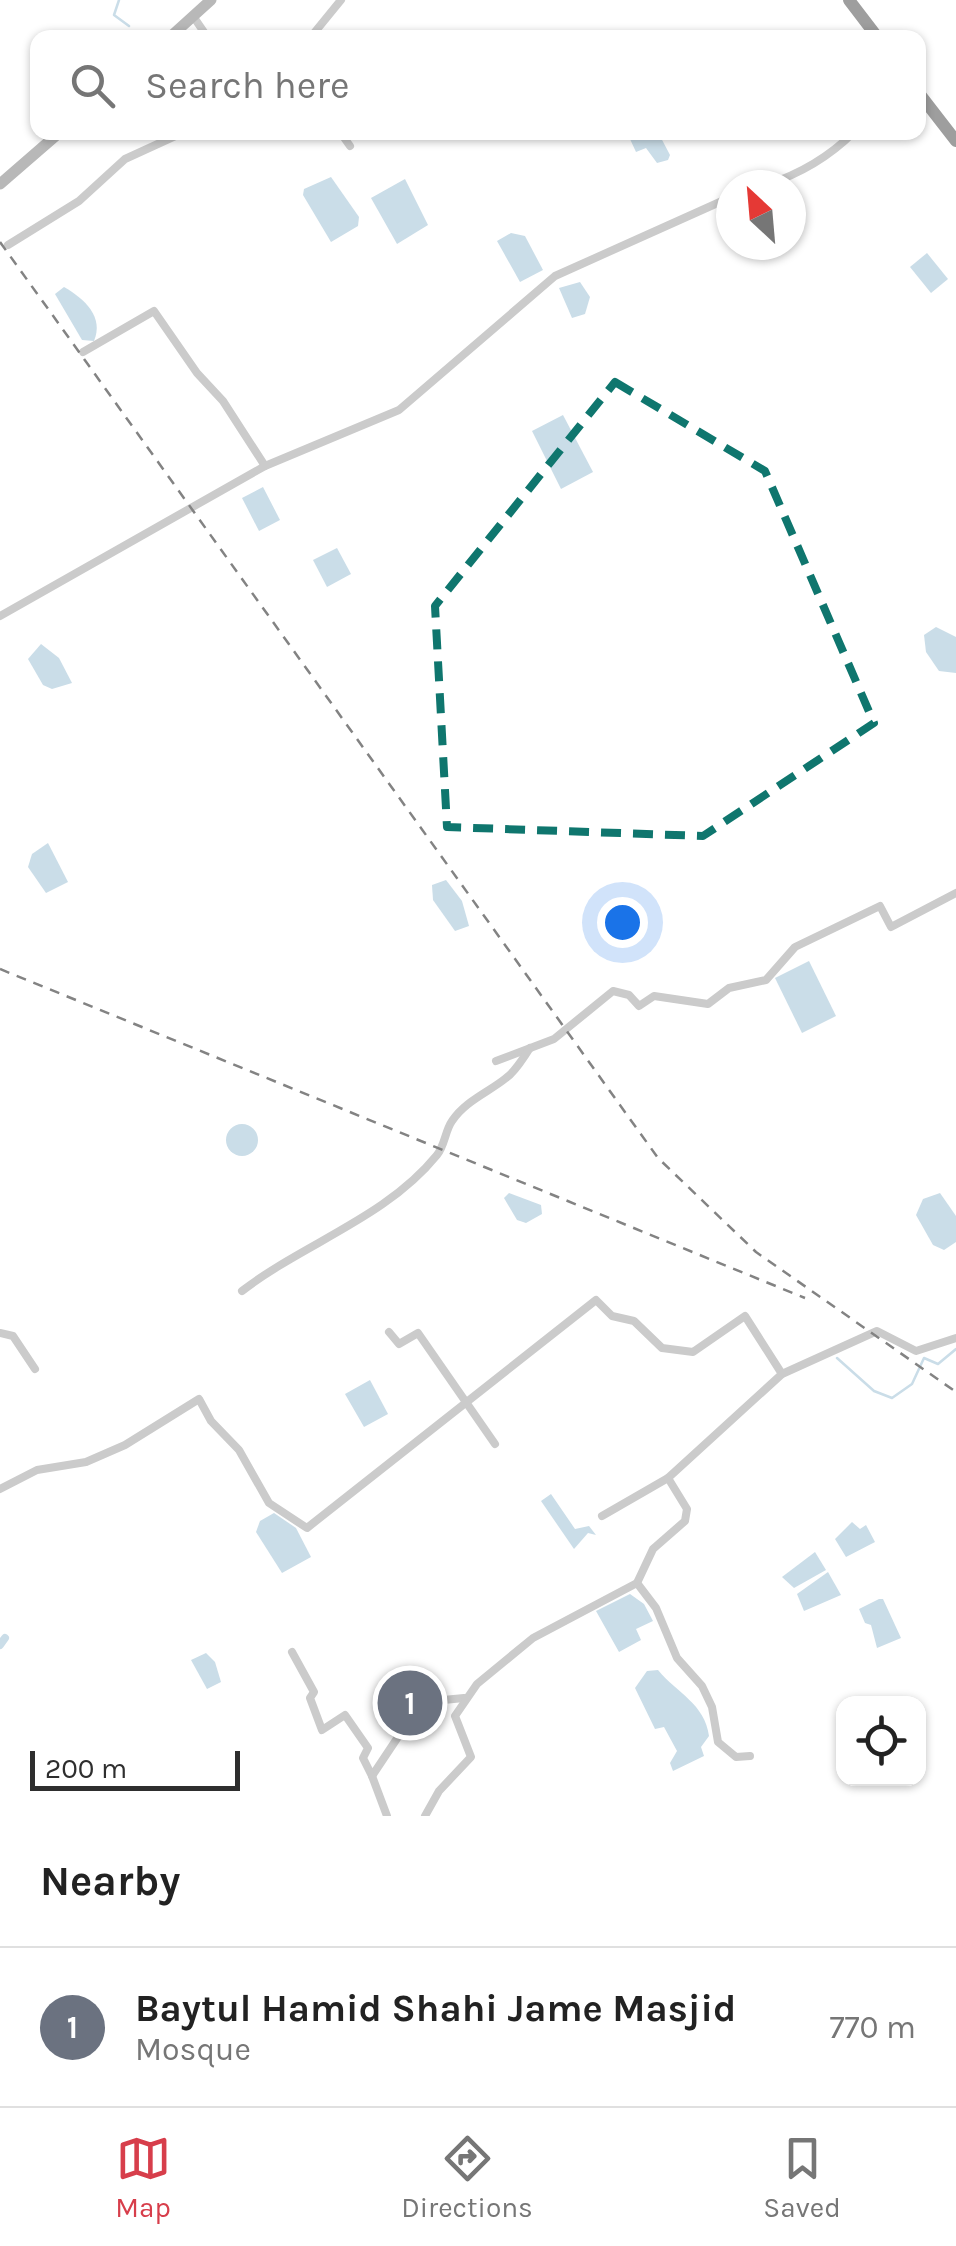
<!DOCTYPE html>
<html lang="en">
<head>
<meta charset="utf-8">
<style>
	:root { --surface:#fff; --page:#f6f6f6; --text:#222; --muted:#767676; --line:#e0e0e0; --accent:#d73e4b }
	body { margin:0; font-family:Karla,sans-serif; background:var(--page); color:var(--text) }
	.controls { position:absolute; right:30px; bottom:30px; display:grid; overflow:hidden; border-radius:20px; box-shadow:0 2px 8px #0004 }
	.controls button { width:90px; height:90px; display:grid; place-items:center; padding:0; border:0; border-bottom:2px solid var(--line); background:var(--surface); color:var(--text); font:50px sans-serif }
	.compass { position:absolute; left:716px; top:170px; width:90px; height:90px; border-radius:50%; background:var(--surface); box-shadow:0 2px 8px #0004; rotate:334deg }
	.scale { position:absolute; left:30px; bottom:25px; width:210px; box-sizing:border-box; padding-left:10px; border:5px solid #2e2e2e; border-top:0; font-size:28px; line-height:35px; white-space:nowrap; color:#2e2e2e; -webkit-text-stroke:8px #fff; paint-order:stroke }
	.you { position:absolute; left:622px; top:922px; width:35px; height:35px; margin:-25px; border:8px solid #fff; border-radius:50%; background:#1a73e8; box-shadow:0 0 0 15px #1a73e833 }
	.badge { display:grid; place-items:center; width:65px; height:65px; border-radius:50%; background:var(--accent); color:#fff; font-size:32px; font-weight:700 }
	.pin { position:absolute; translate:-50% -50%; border:5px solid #fff; box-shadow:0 2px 10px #0006 }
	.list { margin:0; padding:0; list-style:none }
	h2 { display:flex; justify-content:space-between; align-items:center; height:130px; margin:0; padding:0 40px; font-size:42px }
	h2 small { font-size:32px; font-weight:400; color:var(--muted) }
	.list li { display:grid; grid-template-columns:65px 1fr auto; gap:30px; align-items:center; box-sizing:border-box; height:160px; padding:0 40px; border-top:2px solid var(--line) }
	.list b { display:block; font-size:38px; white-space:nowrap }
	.list p { margin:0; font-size:32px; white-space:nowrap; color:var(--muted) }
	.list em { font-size:32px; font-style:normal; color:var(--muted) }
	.icon { flex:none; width:55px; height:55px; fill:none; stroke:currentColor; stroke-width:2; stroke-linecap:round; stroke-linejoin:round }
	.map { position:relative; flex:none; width:956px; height:1816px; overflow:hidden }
	.search { position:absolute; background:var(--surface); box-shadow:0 2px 8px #0004; left:30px; right:30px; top:30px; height:110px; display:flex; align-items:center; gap:25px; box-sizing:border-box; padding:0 35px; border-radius:20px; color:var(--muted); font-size:38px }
	.sheet { height:290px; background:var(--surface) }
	nav { display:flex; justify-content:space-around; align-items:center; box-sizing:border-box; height:140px; border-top:2px solid var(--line); background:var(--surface); font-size:28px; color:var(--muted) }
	nav a { display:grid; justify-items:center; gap:5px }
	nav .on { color:var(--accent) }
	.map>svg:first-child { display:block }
</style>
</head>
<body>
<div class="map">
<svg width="956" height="1816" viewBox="0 0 956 1816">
	<rect width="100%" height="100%" fill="#fff"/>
	<!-- water -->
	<g fill="#cadde8">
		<polygon points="640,133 660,136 670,155 668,160 657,163 646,148 636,152 630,139"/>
		<polygon points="331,177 359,217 358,226 331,242 303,195 304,189"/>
		<polygon points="405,179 428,225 397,244 371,198"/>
		<polygon points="511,233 525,236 543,270 520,282 497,241"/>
		<polygon points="927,253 948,279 931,293 910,267"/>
		<polygon points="580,282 590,297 585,314 572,318 559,288"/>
		<path d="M64,287C85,299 104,317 94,341L82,340L55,294Z"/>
		<polygon points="563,415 593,472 561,489 532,431"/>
		<polygon points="263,487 280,520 259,531 242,498"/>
		<polygon points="337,548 351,574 327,587 313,560"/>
		<polygon points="936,627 956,637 956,673 939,671 926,652 924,635"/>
		<polygon points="41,644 59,658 72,683 52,689 43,685 28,659"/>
		<polygon points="48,843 68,882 46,893 28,867 32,854"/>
		<polygon points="446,880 462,901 469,926 455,931 433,900 432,885"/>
		<polygon points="809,961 836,1016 802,1033 775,978"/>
		<circle cx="242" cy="1140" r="16"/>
		<polygon points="509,1193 541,1205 542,1214 526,1223 517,1220 504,1198"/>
		<polygon points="940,1193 956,1216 956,1242 944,1250 933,1245 916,1215 923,1199"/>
		<polygon points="370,1380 388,1414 364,1427 345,1394"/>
		<polygon points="551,1494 575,1529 589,1526 596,1535 588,1533 574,1549 541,1501"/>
		<polygon points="274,1513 296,1528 311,1557 282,1573 256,1532 260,1521"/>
		<polygon points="852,1522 860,1529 866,1525 875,1542 846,1557 835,1539"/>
		<polygon points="815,1552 826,1570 794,1588 782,1577"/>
		<polygon points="828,1572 841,1595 804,1611 797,1594"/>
		<polygon points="630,1594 644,1604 653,1621 636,1629 641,1640 619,1652 596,1611"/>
		<polygon points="879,1599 883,1599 901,1638 877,1648 871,1625 865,1623 859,1609"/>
		<polygon points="206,1653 215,1662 221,1682 207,1689 191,1660"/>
		<path d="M658,1670C677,1693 705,1704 709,1736L701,1747L704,1756L673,1771L670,1763L677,1751L664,1727L655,1729L635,1688L647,1671Z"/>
	</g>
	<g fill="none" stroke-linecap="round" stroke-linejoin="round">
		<!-- stream -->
		<g stroke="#cadde8" stroke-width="2.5">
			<polyline points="119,0 114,15 129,26"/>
			<polyline points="837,1358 874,1391 892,1398 912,1384 924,1358 938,1364 956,1349"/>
		</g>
		<!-- canal -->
		<polyline stroke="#cadde8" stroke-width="8" points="0,1645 5,1638"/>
		<!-- minor -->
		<g stroke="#cbcbcb" stroke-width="8">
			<polyline points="193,16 208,38"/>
			<polyline points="310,38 341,0"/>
			<polyline points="340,132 350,146"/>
			<path d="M766,185C800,174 828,158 854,132"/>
			<polyline points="8,245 79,201 125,159 184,132"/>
			<polyline points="83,352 154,311 197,373 223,401 265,466"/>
			<polyline points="0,616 265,466 399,410 555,276 731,197"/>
			<polyline points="496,1061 554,1039 613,991 629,995 639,1006 654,996 708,1004 729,988 766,980 795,947 880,906 891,927 956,893"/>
			<path d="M242,1291C304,1243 386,1218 437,1155C445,1145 445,1131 452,1121C465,1101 489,1092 506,1078C516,1071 523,1058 530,1048"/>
			<polyline points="389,1332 399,1344 418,1333 495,1444"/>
			<polyline points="0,1333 13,1336 35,1369"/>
			<polyline points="0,1489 37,1470 86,1462 125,1445 199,1399 211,1421 239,1450 269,1503 307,1528 596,1300 612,1316 634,1321 662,1348 693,1352 745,1316 782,1374"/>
			<polyline points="602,1516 668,1478"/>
			<polyline points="637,1583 656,1608 677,1658 702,1686 712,1707 718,1742 736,1757 750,1756"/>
			<polyline points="292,1652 314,1692 310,1698 322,1730 345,1715 368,1748 363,1758 372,1776 416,1710 433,1701 464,1698"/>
			<polyline points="372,1776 387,1816"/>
			<polyline points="425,1816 439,1791 471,1757 455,1716 477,1684 533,1638 637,1583 653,1549 685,1521 687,1509 668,1478 782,1374 877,1331 916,1351 956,1338"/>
		</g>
		<!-- secondary -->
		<g stroke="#b8b8b8" stroke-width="11">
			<polyline points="169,38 211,0"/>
			<polyline points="0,184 60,132"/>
		</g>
		<!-- trunk -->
		<g stroke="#9e9e9e" stroke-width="12">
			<polyline points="849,0 878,38"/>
			<polyline points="918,92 956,141"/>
		</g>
		<!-- rail -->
		<g stroke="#838383" stroke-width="2.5" stroke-dasharray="10 8" stroke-linecap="butt">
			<polyline points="0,242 658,1158 756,1252 956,1392"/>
			<polyline points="0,969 805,1298"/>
		</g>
	</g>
	<!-- marked area -->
	<path fill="none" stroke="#0f766e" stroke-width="8" stroke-dasharray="20 12" stroke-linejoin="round" d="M615,382L765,471L874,723L703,836L447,827L435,606Z"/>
</svg>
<div class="controls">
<button><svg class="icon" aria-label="locate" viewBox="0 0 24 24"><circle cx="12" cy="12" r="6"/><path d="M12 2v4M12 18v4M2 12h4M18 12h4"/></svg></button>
</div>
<svg class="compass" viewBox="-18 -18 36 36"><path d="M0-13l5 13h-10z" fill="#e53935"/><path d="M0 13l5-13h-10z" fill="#767676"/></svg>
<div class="scale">200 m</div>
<div class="you"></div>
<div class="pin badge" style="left:410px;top:1703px;background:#6b7280">1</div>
<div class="search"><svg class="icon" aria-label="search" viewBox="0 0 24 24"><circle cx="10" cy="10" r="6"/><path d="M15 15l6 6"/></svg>Search here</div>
</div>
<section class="sheet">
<h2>Nearby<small></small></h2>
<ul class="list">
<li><span class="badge" style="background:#6b7280">1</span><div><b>Baytul Hamid Shahi Jame Masjid</b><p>Mosque</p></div><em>770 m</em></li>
</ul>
</section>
<nav>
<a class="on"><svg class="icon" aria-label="map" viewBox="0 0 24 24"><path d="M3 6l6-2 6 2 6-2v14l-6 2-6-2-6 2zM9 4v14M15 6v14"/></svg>Map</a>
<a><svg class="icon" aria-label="directions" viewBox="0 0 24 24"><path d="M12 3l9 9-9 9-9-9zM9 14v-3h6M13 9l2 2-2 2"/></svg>Directions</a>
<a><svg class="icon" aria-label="saved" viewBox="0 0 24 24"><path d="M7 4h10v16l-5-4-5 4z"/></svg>Saved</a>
</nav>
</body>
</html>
